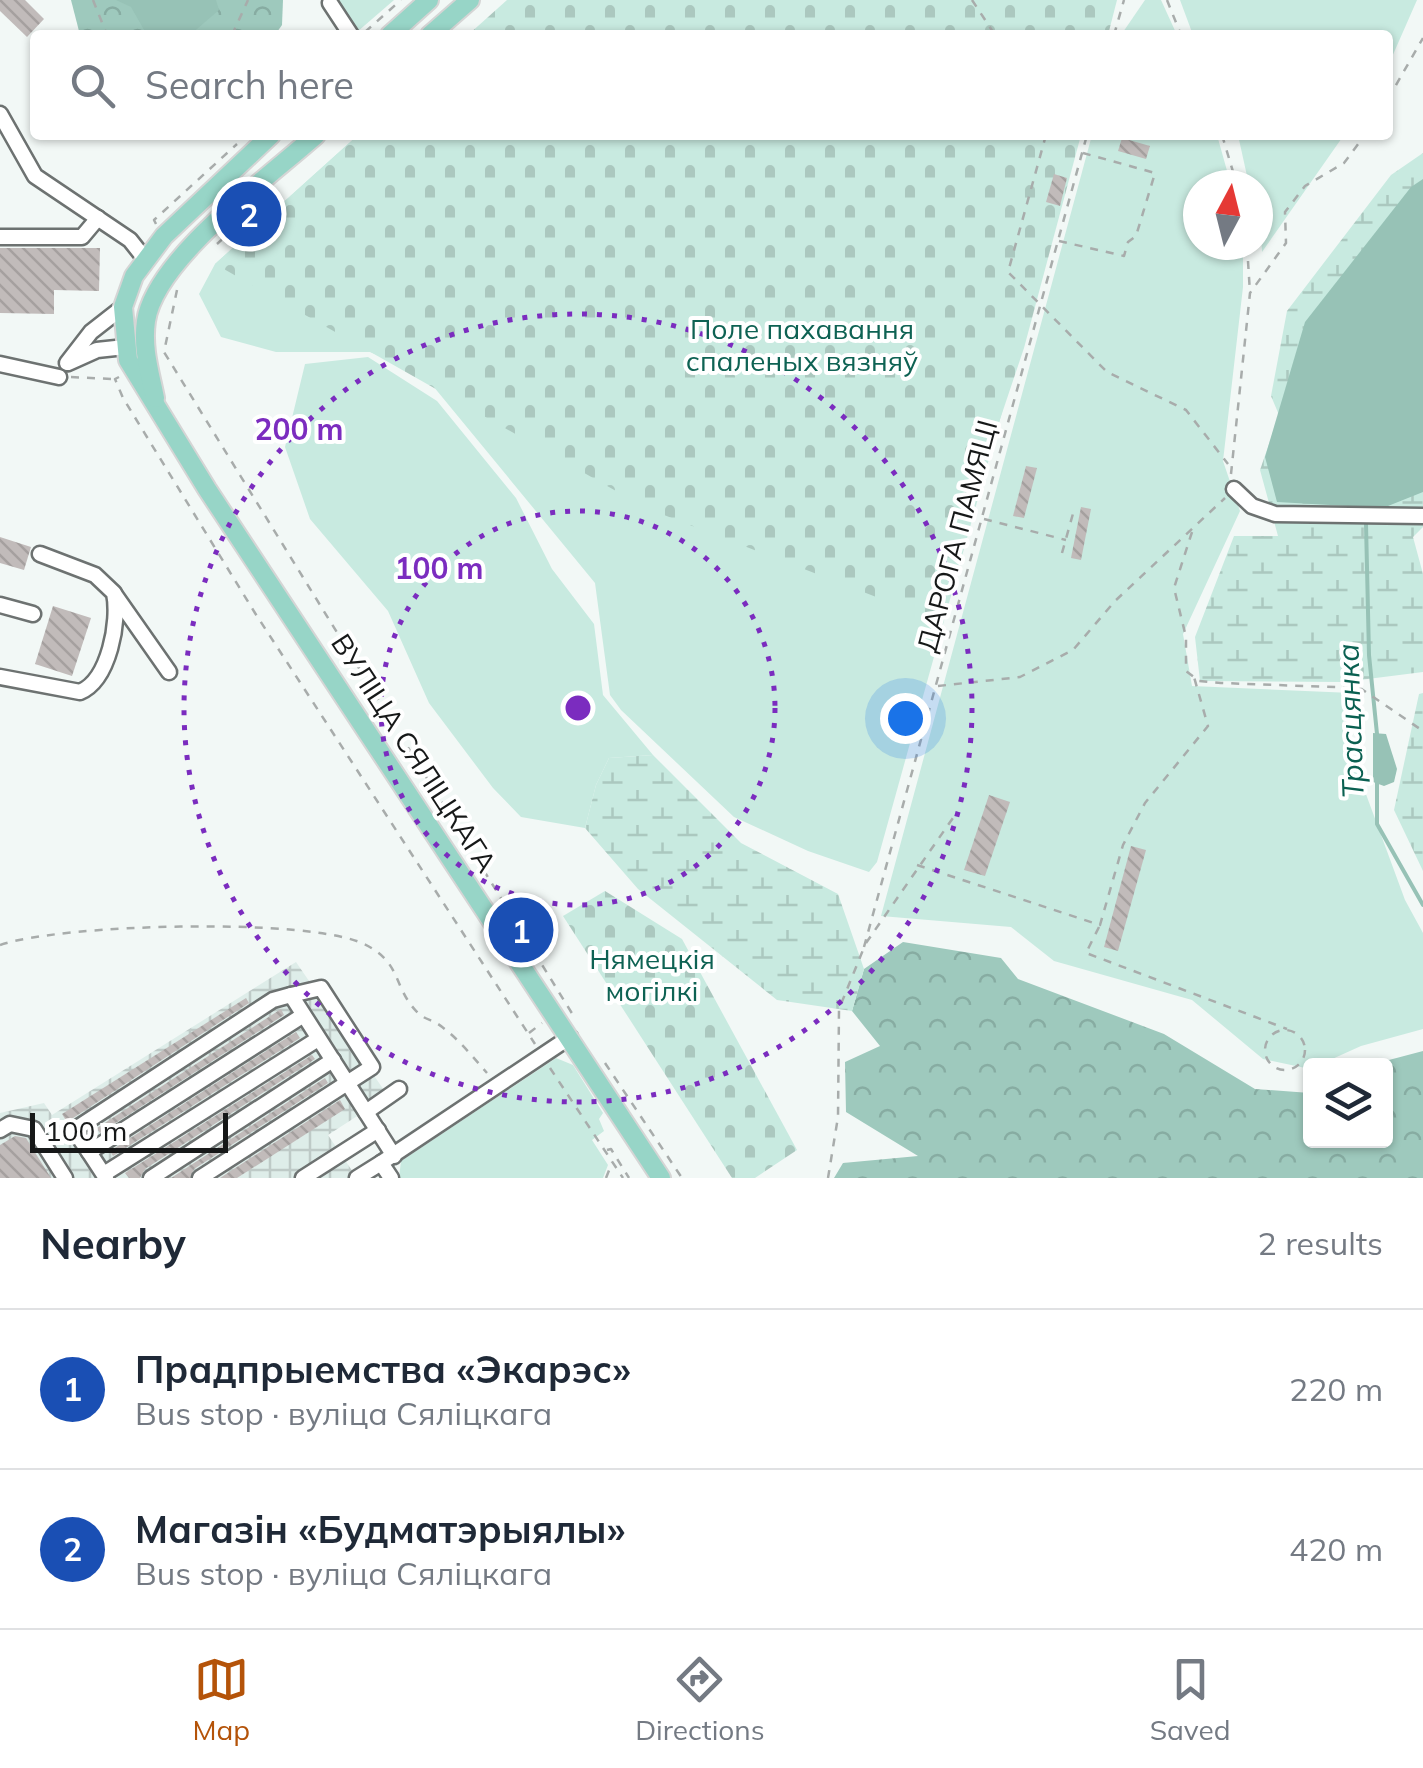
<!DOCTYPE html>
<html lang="en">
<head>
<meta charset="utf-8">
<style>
	:root { --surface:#fff; --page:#f6f6f7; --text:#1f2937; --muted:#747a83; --line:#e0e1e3; --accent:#b45309 }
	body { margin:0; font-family:Mulish,sans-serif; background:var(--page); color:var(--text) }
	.controls { position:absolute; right:30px; bottom:30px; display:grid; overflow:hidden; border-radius:10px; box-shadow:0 2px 8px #0004 }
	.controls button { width:90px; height:90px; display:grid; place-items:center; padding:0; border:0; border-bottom:2px solid var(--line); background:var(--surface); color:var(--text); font:50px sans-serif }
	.compass { position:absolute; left:1183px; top:170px; width:90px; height:90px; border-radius:50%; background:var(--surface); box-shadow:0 2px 8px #0004; rotate:7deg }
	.scale { position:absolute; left:30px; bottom:25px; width:198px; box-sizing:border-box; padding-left:10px; border:5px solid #161818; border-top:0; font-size:28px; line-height:35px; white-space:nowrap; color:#161818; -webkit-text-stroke:8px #fff; paint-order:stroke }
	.you { position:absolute; left:905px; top:718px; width:35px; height:35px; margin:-25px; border:8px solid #fff; border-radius:50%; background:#1a73e8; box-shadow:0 0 0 15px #1a73e833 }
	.badge { display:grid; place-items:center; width:65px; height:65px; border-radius:50%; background:var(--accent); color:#fff; font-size:32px; font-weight:700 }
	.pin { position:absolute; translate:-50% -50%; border:5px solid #fff; box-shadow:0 2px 10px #0006 }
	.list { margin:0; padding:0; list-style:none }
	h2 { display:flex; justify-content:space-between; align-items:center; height:130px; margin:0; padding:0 40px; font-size:42px }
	h2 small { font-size:32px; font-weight:400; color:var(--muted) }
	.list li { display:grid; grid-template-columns:65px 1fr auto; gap:30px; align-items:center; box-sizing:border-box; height:160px; padding:0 40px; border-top:2px solid var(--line) }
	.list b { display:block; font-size:38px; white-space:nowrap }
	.list p { margin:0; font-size:32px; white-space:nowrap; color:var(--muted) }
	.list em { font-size:32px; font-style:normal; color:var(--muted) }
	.icon { flex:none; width:55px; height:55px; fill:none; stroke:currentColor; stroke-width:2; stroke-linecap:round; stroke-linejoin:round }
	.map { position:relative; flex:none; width:1423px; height:1178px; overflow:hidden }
	.search { position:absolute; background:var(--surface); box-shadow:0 2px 8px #0004; left:30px; right:30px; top:30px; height:110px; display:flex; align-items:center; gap:25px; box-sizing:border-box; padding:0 35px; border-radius:10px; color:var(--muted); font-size:38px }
	.sheet { height:450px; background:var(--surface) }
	nav { display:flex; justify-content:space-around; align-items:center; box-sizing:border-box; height:140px; border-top:2px solid var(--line); background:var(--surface); font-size:28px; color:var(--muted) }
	nav a { display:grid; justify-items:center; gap:5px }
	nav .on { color:var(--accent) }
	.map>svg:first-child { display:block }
</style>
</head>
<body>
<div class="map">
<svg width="1423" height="1178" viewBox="0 0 1423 1178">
	<defs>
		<pattern id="industrial-grid" width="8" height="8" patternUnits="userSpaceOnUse" patternTransform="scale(2.5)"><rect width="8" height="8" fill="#deede9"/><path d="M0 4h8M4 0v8" fill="none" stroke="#becac7"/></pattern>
		<pattern id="forest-crowns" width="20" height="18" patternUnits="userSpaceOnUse" patternTransform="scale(2.5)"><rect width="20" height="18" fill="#9ec9bd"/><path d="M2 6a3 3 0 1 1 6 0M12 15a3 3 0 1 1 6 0" fill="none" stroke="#87aca2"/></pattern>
		<pattern id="wetland-marsh" width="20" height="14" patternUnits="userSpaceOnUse" patternTransform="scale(2.5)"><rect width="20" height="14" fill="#c8eae0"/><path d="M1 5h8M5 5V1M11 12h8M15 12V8" fill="none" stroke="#abc8bf"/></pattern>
		<pattern id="cemetery-stones" width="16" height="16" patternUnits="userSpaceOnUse" patternTransform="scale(2.5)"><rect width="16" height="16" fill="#c8eae0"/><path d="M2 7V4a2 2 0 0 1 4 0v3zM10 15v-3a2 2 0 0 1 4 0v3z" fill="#abc8bf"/></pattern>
		<pattern id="building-back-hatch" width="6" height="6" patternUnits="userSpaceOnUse" patternTransform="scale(2.5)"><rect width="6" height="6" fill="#c1bbba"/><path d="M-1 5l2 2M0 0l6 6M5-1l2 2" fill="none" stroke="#a5a09f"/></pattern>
	</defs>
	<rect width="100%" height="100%" fill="#f2f8f6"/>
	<!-- industrial -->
	<polygon fill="url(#industrial-grid)" points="296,962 388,1096 328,1135 357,1178 0,1178 0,1113 44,1103 52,1115"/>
	<!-- grass -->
	<g fill="#c8eae0">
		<polygon points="339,0 394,0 357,32"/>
		<polygon points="1145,0 1161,0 1177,35 1121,35"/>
		<polygon points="1180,0 1417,0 1388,66 1388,35 1193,35"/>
		<polygon points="358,135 1079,135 877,862 869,872 808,851 734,817 621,710 610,695 595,583 424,375 370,352 276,352 221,337 199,294 215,264"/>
		<polygon points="1092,135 1217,135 1231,185 1198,185 1198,245 1243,245 1243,287 1223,461 1240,511 1183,634 1192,686 1352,693 1346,740 1405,900 1423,933 1423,1029 1361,1046 1310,1069 1263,1059 1192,1000 1054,961 1011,927 881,916"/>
		<polygon points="1238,135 1344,135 1262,252 1258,185 1249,185"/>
		<polygon points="368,357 437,401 516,498 552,569 594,624 603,695 653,755 609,758 596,785 585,828 521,817 493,788 429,703 388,611 310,519 285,447 305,364"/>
		<polygon points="556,1058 573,1065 603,1113 599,1119 604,1131 592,1140 608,1165 603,1178 399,1178 401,1161"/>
	</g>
	<!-- forest -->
	<g fill="url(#forest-crowns)">
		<polygon points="71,0 283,0 282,25 275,35 80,35"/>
		<polygon points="903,942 1001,958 1018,979 1164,1034 1255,1089 1310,1093 1310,1140 1386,1140 1386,1066 1370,1065 1423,1051 1423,1178 834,1178 843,1163 918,1156 846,1112 845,1062 880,1046 852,1011 864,969"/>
	</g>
	<!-- wetland -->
	<g fill="url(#wetland-marsh)">
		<polygon points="1423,153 1423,527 1413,537 1423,574 1423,672 1344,682 1200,681 1195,637 1234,536 1278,536 1260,470 1279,415 1271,396 1287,311 1391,175"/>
		<polygon points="1423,693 1423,871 1394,810 1419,694"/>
		<polygon points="653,755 741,843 838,894 864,969 852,1011 777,1000 638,889 585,828 596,785 609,758"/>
	</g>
	<!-- cemetery -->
	<g fill="url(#cemetery-stones)">
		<polygon points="507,0 1117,0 1108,35 468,35"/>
		<polygon points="358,135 1081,135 1024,348 933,619 646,508 215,264"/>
		<polygon points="605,891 682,939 797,1150 755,1178 732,1178 563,916"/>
	</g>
	<!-- water -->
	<g fill="#97c2b6">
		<polygon points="116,0 216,0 219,10 190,35 147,35 131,7"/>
		<polygon points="1423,179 1423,492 1383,508 1277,502 1265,457 1305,322 1411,187"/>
		<polygon points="1373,733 1386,734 1397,769 1394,782 1384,786 1373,782"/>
	</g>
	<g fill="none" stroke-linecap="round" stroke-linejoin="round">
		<!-- stream -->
		<g stroke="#97c2b6" stroke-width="4">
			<polyline points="1366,524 1369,655 1377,734"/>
			<polyline points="1377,778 1377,824 1423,905"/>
		</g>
	</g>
	<!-- building -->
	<g fill="url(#building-back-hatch)">
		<polygon points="0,0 25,0 44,19 27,37 0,11"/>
		<polygon points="1122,138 1150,146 1146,159 1118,151"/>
		<polygon points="1054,174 1067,178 1060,206 1046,202"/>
		<polygon points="0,248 100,248 99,291 54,290 54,314 0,313"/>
		<polygon points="1026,466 1037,468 1024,518 1013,516"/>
		<polygon points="1081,507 1091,509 1081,560 1071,558"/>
		<polygon points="0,537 31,547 24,570 0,563"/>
		<polygon points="53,606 91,618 72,676 35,664"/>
		<polygon points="989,795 1010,802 985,876 964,870"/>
		<polygon points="1131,846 1146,850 1118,951 1104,947"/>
		<polygon points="246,998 249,1003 67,1122 62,1114"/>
		<polygon points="281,1009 284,1015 100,1133 97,1128"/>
		<polygon points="296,1032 300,1038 113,1156 110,1151"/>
		<polygon points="312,1055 315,1059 145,1169 140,1178 129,1178 125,1173"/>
		<polygon points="325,1078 328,1083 194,1169 190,1178 171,1178"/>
		<polygon points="340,1100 345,1109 237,1178 220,1178"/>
		<polygon points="15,1136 26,1138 51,1178 0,1178 0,1145"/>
	</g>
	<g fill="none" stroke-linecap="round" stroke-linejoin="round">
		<defs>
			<g id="minor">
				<polyline points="330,3 351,35"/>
				<polyline points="0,114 35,176 130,240 145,259"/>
				<polyline points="0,237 82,237 98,218"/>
				<polyline points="67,363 91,332 123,307"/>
				<polyline points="68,363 97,350 125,347"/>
				<polyline points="0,364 59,377"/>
				<polyline points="1234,489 1252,506 1275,514 1423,516"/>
				<polyline points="115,595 169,672"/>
				<polyline points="0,605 33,614"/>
				<path d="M0,677L80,692C109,680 120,621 114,593L95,575L40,554"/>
				<polyline points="366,1112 399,1089"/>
				<polyline points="0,1130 10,1124 34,1129 65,1178"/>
				<polyline points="89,1152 74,1130 273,1000 291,995 394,1156"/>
				<polyline points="104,1174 318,1039"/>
				<polyline points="106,1178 89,1152 302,1016"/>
				<polyline points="151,1178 333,1060"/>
				<polyline points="200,1178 372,1067 321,988 291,995"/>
				<polyline points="303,1178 378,1130"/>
				<polyline points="357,1178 381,1163"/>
				<polyline points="391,1178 381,1163 570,1037"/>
			</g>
			<g id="major">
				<polyline points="390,35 429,0"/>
				<polyline points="430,35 470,0"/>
				<polyline points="271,135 164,236 134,276 123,307 128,360 207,489 661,1178"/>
				<path d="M155,398C150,373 142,348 146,321C155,259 269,177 316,135"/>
			</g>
		</defs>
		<!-- minor casing -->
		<use href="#minor" stroke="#6d7271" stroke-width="19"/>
		<!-- major casing -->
		<use href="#major" stroke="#d5d5d5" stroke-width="22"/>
		<!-- path -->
		<g stroke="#a8acab" stroke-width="2.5" stroke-dasharray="8 8" stroke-linecap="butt">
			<polyline points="93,0 107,35"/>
			<polyline points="972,0 995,35"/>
			<polyline points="1167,0 1181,35"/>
			<polyline points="365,32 401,0"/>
			<polyline points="232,35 248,0"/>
			<polyline points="1114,35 1124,0"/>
			<polyline points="1388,99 1423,38"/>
			<polyline points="1046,135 1008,272 1107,372 1186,410 1228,464"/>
			<polyline points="1222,135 1237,185"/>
			<polyline points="156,224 154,220 237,144"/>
			<polyline points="1059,241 1124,256 1128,242 1136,236 1155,173 1083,153"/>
			<polyline points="217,244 259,205"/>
			<polyline points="1247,245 1250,293"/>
			<polyline points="177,290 164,352 573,1015"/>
			<polyline points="71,377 113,379"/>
			<polyline points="119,377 115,379 123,398 255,613 535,1044"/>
			<polyline points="1231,474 1250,293 1286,243 1285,212 1305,186 1344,163 1365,135"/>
			<polyline points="984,519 1066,540"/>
			<polyline points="1192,532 1174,588 1186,637 1186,671 1199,681 1221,683 1360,688 1423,731"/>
			<polyline points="1062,553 1074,510"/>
			<polyline points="938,686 1020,677 1073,650 1115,601 1225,498"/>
			<polyline points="917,865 1100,925 1123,845 1145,803 1208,726 1194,677"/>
			<polyline points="1099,927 1086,953 1287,1029"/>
			<polyline points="866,943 955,815"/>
			<path d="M0,945C61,924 308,917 364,944C403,963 392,987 418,1013C424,1019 432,1020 438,1024C457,1037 472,1056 487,1073"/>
			<polyline points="864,947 1087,135"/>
			<circle cx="1285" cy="1050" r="20"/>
			<polyline points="529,1033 542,1023"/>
			<polyline points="605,1063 682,1178"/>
			<polyline points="550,1068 623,1178"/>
			<polyline points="607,1150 611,1149 629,1178"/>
			<polyline points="606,1178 612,1163"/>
			<polyline points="828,1178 838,1117 839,1009 863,950"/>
		</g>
		<!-- minor -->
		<use href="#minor" stroke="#fff" stroke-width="14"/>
		<!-- major -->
		<use href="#major" stroke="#97d5c7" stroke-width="18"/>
	</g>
	<!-- distance rings -->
	<g fill="none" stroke="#7b2cbf" stroke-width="5" stroke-dasharray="5 10">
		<circle cx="578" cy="708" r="197"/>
		<circle cx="578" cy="708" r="394"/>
	</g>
	<g text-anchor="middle" stroke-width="8" stroke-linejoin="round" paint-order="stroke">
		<!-- park labels -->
		<g font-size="28" fill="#0e6253" stroke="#fff">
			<text x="802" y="339">Поле пахавання<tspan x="802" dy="32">спаленых вязняў</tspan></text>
			<text x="652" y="969">Нямецкія<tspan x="652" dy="32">могілкі</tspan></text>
		</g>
		<!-- street labels -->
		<g font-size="28" fill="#161818" stroke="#fff">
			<text transform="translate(957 536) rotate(-75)" y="10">ДАРОГА ПАМЯЦІ</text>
			<text transform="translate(414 753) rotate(57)" y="10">ВУЛІЦА СЯЛІЦКАГА</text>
		</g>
		<!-- water labels -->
		<g font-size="30" font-style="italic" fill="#0a6051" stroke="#fff">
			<text transform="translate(1351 721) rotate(-92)" y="10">Трасцянка</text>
		</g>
	</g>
	<circle cx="578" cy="708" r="15" fill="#7b2cbf" stroke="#fff" stroke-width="5"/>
	<g font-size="30" text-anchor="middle" font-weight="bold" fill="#7b2cbf" stroke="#fff" stroke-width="8" stroke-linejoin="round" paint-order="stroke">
		<text x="299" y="440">200 m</text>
		<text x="439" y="579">100 m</text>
	</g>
</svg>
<div class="controls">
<button><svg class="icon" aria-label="layers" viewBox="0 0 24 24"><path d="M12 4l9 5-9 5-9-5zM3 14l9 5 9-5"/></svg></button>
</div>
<svg class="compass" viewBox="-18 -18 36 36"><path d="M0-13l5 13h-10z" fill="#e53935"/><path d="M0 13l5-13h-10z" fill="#747a83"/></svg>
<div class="scale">100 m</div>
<div class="you"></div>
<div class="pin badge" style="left:521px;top:930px;background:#1a4fb4">1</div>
<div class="pin badge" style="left:249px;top:214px;background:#1a4fb4">2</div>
<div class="search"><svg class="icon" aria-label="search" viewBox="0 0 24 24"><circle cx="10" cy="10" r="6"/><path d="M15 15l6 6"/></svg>Search here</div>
</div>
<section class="sheet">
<h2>Nearby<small>2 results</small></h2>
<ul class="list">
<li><span class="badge" style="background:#1a4fb4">1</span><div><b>Прадпрыемства «Экарэс»</b><p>Bus stop · вуліца Сяліцкага</p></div><em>220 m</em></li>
<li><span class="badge" style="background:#1a4fb4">2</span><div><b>Магазін «Будматэрыялы»</b><p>Bus stop · вуліца Сяліцкага</p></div><em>420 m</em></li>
</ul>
</section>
<nav>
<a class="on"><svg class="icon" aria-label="map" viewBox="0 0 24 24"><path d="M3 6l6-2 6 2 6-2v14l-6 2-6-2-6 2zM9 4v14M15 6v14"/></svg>Map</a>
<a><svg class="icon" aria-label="directions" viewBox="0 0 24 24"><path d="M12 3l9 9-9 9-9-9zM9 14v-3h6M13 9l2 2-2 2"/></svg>Directions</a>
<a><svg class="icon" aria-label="saved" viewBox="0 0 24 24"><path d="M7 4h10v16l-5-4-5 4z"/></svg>Saved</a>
</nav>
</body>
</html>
